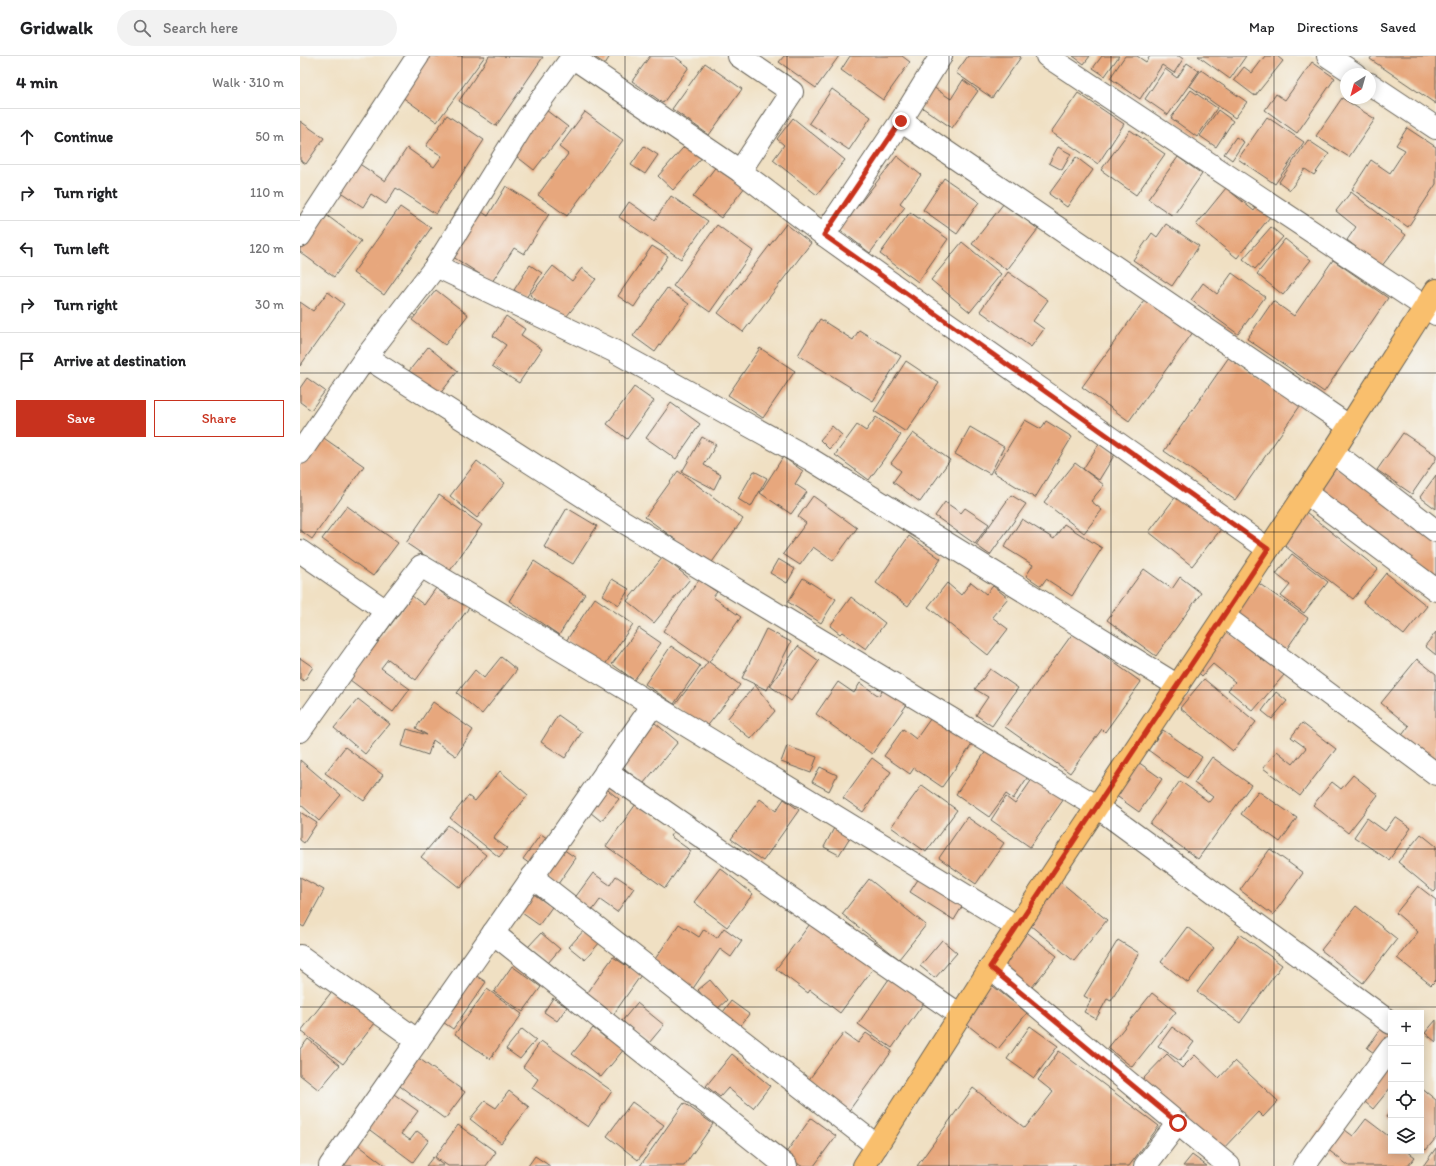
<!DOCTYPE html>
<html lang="en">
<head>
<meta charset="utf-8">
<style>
	:root { --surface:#fff; --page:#f2f2f2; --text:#202124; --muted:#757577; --line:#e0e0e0; --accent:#c8321e }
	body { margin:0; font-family:Itim,sans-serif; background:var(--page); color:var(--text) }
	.controls { position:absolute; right:12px; bottom:12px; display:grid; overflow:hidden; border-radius:0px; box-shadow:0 2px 10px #0003 }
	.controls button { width:36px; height:36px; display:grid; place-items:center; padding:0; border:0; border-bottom:1px solid var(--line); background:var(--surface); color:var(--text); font:20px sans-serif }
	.compass { position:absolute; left:1040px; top:12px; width:36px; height:36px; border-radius:50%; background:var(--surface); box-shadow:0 2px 10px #0003; rotate:217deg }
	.stop { position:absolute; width:12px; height:12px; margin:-9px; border:3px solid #c8321e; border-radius:50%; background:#fff }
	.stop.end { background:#c8321e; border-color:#fff; box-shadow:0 1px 4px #0008 }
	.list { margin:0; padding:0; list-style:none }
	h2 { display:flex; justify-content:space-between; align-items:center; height:52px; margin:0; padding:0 16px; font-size:17px }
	h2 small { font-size:13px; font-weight:400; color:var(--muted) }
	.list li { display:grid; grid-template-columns:26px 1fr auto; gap:12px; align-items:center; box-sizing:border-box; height:56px; padding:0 16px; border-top:1px solid var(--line) }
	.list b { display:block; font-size:15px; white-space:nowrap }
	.list em { font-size:13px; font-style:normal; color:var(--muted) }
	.actions { display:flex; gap:8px; padding:12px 16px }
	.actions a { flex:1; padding:9px 0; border:1px solid var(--accent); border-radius:0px; text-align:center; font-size:14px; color:var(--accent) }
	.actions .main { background:var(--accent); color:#fff }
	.icon { flex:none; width:22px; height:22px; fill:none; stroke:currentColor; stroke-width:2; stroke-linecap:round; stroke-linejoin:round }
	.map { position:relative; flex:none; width:1136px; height:1110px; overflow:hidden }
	header { display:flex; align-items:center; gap:24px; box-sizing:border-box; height:56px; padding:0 20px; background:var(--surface); border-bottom:1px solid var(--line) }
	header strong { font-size:19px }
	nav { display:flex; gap:22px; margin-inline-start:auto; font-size:14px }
	.search { width:280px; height:36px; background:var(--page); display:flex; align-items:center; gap:10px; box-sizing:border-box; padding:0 14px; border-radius:22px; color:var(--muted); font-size:15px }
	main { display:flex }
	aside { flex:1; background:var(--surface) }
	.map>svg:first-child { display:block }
</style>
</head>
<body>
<header>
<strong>Gridwalk</strong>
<div class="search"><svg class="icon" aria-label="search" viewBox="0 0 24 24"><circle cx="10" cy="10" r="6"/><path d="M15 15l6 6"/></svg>Search here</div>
<nav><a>Map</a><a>Directions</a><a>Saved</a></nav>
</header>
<main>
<aside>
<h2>4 min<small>Walk · 310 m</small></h2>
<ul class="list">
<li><svg class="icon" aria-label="ahead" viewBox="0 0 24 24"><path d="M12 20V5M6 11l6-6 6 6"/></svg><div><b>Continue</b></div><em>50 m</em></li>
<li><svg class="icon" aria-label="right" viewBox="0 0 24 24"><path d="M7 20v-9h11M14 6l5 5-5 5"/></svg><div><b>Turn right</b></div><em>110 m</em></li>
<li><svg class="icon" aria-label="left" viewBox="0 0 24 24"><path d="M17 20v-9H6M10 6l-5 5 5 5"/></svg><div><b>Turn left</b></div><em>120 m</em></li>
<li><svg class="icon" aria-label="right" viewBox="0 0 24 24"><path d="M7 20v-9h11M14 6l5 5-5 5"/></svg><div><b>Turn right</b></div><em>30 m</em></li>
<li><svg class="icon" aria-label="arrive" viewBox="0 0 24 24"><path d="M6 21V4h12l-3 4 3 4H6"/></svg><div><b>Arrive at destination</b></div></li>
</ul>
<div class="actions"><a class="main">Save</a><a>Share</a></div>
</aside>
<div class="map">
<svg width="1136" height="1110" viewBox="0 0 1136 1110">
	<rect width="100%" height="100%" fill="#f6f6f2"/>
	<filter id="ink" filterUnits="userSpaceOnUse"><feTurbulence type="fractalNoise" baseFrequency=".025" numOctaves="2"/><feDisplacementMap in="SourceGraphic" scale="8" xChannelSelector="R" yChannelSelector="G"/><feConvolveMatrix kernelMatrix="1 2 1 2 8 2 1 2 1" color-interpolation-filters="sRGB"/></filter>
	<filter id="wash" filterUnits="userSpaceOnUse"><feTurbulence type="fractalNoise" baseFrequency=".012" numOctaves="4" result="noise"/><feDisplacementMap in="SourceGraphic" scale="16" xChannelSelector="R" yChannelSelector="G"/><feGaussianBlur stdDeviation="0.9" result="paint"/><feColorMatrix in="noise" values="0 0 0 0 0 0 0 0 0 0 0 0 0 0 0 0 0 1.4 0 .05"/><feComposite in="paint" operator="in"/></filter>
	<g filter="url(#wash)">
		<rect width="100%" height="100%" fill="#f0e0c3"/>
		<g id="blocks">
			<!-- building -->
			<g fill="#e7a77d">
				<polygon points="124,0 185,0 137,66 98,38"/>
				<polygon points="189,0 243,1 196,70 159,45"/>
				<polygon points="293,0 310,0 305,8"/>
				<polygon points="350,0 374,0 389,11 363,47 332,25"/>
				<polygon points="484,0 539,0 516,32 479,6"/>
				<polygon points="550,0 602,0 610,6 583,44 541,14"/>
				<polygon points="668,0 719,0 721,1 692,42 656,17"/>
				<polygon points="773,0 790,0 784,8"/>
				<polygon points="802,0 819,0 805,20 793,12"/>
				<polygon points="825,0 837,0 846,6 850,0 879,0 883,3 874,17 862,9 840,43 810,22"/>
				<polygon points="898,0 946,0 930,23"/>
				<polygon points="965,0 977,0 983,5 955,40 934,24 944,11 952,17"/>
				<polygon points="1072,0 1136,0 1136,48 1070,3"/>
				<polygon points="1012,6 1035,22 997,77 965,54 976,38 985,44"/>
				<polygon points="405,7 442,33 409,79 372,53"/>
				<polygon points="887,7 899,15 868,59 845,43 865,13 877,22"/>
				<polygon points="901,14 947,46 935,62 890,30"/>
				<polygon points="663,24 678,35 652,72 620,50 633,31 651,43"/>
				<polygon points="532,33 571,61 549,94 509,67"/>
				<polygon points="891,34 917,52 897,81 871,62"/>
				<polygon points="778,37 824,68 798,108 751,76"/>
				<polygon points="1042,42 1075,63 1049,101 1016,80"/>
				<polygon points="242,51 268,71 234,114 211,96"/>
				<polygon points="918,54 933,65 916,91 900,80"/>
				<polygon points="285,56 323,84 267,160 238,139 268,98 259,91"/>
				<polygon points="147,59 184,84 136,158 96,132 86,148 71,138 63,151 36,133 55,105 85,125 107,92 134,111 142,100 126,90"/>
				<polygon points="967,61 1004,86 975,128 938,103"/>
				<polygon points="493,62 545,104 517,139 473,104 484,89 477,83"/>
				<polygon points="0,65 24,82 6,108 0,104"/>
				<polygon points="1107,72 1136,91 1136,128 1108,171 1052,133 1071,104 1090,117 1105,94 1096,89"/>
				<polygon points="830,74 865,98 836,139 801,114"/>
				<polygon points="936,81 944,86 932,104 924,98"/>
				<polygon points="390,84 405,98 373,134 358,120"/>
				<polygon points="1008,84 1029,98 1014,119 1005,113 990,134 979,126"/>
				<polygon points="344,90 358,99 345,118 331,109"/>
				<polygon points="758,91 771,98 762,114 749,107"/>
				<polygon points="597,100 621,119 600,147 605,151 570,197 535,170 553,147 558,150"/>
				<polygon points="776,101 793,114 767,151 749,138"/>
				<polygon points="878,101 902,118 873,160 848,143"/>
				<polygon points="417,109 445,131 421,162 393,141"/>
				<polygon points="644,122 679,146 657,178 623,154"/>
				<polygon points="206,130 249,158 224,198 214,192 192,226 150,199 179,154 188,160"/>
				<polygon points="926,132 954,155 961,145 974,156 937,202 896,169"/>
				<polygon points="1051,136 1106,179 1081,211 1047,184 1056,171 1036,155"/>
				<polygon points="371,140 408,165 381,203 319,161 329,146 355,164"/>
				<polygon points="704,147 738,173 707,214 672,188"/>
				<polygon points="100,151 131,172 84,239 53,217"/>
				<polygon points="610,156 648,183 618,226 580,198"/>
				<polygon points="25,158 61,185 34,221 0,196 0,192"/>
				<polygon points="486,168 511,187 443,276 418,257"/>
				<polygon points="866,168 899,190 872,230 833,204 852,177 857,181"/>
				<polygon points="417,169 453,195 410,256 373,230"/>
				<polygon points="971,171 983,181 955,213 943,203"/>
				<polygon points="985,183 1011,204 983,239 957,218"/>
				<polygon points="662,186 701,218 670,256 631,224"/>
				<polygon points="352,190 368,200 334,251 318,240"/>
				<polygon points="1033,204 1088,242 1024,336 947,283 973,245 994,260"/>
				<polygon points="230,209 242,217 226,242 214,234"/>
				<polygon points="253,210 272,225 282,212 296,223 263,265 230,239"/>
				<polygon points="708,216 748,244 733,265 744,273 731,291 680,255"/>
				<polygon points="932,217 965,241 938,278 891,244 903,227 917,238"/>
				<polygon points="367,232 389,248 355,296 333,280"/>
				<polygon points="136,234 168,259 145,289 112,264"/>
				<polygon points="28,236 44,248 0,310 0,246 13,255"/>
				<polygon points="849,238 896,272 829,365 782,331"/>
				<polygon points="206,260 225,273 221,279 242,293 219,327 192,310 206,289 193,280"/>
				<polygon points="520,263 553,284 559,274 601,300 573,345 498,299"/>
				<polygon points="128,291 158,315 139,339 109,315"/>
				<polygon points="460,292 495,315 463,362 428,339"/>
				<polygon points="929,301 1000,350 935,444 864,395"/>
				<polygon points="606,305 639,327 606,376 574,355"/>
				<polygon points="7,322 25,335 11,354 0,346 0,332"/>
				<polygon points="334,331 354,345 327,383 307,368"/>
				<polygon points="371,347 400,368 376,403 346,382"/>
				<polygon points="576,361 601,379 569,424 535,399 557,369 566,375"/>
				<polygon points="725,364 741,373 746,365 772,381 735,442 693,416"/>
				<polygon points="532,370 542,379 529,393 520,384"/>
				<polygon points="670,371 704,391 690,418 655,398"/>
				<polygon points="613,377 650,404 620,446 593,426 601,415 591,407"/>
				<polygon points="1103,377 1136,399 1136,403 1112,438 1077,414"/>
				<polygon points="18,378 64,410 12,483 0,474 0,403"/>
				<polygon points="402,381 416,389 404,409 421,419 414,433 382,416"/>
				<polygon points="799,388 815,398 799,424 783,413"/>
				<polygon points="483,401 503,415 495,428 507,436 491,458 460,437"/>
				<polygon points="177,405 205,427 177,462 150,440"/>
				<polygon points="775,407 804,429 791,445 802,454 784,477 744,446"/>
				<polygon points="1033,409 1136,478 1136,522 1011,436"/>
				<polygon points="378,415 443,463 410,509 345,461"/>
				<polygon points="454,415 467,422 451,451 438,443"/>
				<polygon points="1136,419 1136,453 1120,441"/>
				<polygon points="139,439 182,469 149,516 106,487"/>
				<polygon points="711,439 726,448 690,499 676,489"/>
				<polygon points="877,439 921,473 892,510 849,476"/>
				<polygon points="513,440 557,472 533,505 513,491 500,509 483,498 506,467 498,461"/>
				<polygon points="645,446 661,457 665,452 689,468 675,488 635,460"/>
				<polygon points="997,449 1078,513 1053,543 972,480"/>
				<polygon points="47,450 98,487 73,520 22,483"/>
				<polygon points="267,452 297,470 273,508 244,491"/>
				<polygon points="722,463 754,483 764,468 802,492 772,540 746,523 741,530 726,520 733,509 704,491"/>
				<polygon points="609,480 641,503 608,550 576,527"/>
				<polygon points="992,498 1028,526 1004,557 981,540 990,529 976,518"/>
				<polygon points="363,501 390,523 354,567 327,545"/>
				<polygon points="478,503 495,513 487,527 470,517"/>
				<polygon points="234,505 285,538 259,579 209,545"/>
				<polygon points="844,513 872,533 880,521 901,537 856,600 807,564"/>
				<polygon points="1086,517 1127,550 1104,579 1063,546"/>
				<polygon points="503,522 536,543 521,567 488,546"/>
				<polygon points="312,523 329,533 319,549 303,539"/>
				<polygon points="399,524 417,536 413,541 441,561 409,606 440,629 405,673 375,649 408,606 363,575"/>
				<polygon points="954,524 1008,562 984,597 930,559"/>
				<polygon points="671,526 686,538 693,530 708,542 692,561 708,573 688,599 628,551 647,527 661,539"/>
				<polygon points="136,532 150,543 154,537 171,549 116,624 88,603 81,612 110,633 93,656 50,624 112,540 124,549"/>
				<polygon points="551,541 585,567 566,593 542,576 540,578 530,570"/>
				<polygon points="295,542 333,568 304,610 266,585"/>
				<polygon points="923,571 965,606 967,604 984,619 953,655 928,634 935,626 913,608 902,620 890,609"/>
				<polygon points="339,572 361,587 334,624 312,608"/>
				<polygon points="466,573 491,586 467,634 442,622"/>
				<polygon points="1136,576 1136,599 1125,590"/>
				<polygon points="773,577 841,626 805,676 802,673 770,717 705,671"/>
				<polygon points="371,590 400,610 374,648 345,628"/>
				<polygon points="498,590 519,605 491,645 470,630"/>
				<polygon points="201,601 217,614 182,658 157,637 175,614 184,622"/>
				<polygon points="0,602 13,611 4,625 0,622"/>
				<polygon points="1117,603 1136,618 1136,711 1097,686 1109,670 1081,647"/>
				<polygon points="690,613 718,632 692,670 676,659 688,641 675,633"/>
				<polygon points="904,623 956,666 933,695 880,652"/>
				<polygon points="538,626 554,637 560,627 579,640 585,631 608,647 572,698 516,658"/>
				<polygon points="455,629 475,655 451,683 427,663"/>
				<polygon points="976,636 987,645 972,663 962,655"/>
				<polygon points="58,643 90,668 65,698 34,672"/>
				<polygon points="133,646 173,674 156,700 133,684 128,699 102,690 107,673 127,679 116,672"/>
				<polygon points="258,659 282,676 265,702 241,686"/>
				<polygon points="633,659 673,687 642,731 614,712 610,718 584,700 603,673 616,683"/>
				<polygon points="355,667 378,686 343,728 312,702 347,675"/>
				<polygon points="1002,667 1036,693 1000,740 963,712 977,695 993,708 1006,692 991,681"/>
				<polygon points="863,674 902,701 887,722 848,694"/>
				<polygon points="487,690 517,701 511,717 481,706"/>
				<polygon points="45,691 83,719 64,745 25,717"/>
				<polygon points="689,691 729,719 713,743 706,738 689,761 656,738"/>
				<polygon points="831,701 862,723 839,756 808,734"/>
				<polygon points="912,701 951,729 898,803 850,768 880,725 909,746 913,741 894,727"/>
				<polygon points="572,702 591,716 563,756 543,742"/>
				<polygon points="0,704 41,739 19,765 0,748"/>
				<polygon points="520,711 537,719 529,735 512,726"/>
				<polygon points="200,715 228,739 193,782 207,792 199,801 150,762 168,740 175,745"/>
				<polygon points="735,719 766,740 730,791 691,764 706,741 715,748"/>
				<polygon points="1053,719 1078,739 1048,777 1013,749 1032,726 1041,733"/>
				<polygon points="298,726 319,743 301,765 280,748"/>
				<polygon points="622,729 657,754 626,796 591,771"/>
				<polygon points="958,735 997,762 980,786 941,758"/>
				<polygon points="460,743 476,755 484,743 499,754 463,805 431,783"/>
				<polygon points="336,748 374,775 370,780 391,795 365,832 306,790"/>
				<polygon points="0,756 17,767 4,787 0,784"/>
				<polygon points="667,761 704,787 676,828 639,802"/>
				<polygon points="1095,761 1111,772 1089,804 1054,781 1067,762 1085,775"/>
				<polygon points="148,769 186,799 160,832 121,801"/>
				<polygon points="534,772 550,781 539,799 524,791"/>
				<polygon points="241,778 276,802 258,828 223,803"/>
				<polygon points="1121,778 1136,790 1136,834 1134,836 1098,806"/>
				<polygon points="970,793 1003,817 973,859 940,834"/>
				<polygon points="626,811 669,839 654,864 610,836"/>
				<polygon points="420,812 453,838 427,871 394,846"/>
				<polygon points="747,815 807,864 774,905 714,856"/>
				<polygon points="293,817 310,829 316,820 334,832 317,856 300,844 292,855 274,843"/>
				<polygon points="0,821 24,834 4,871 0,869"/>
				<polygon points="569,823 626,869 599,903 542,858"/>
				<polygon points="1118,830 1136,844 1136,924 1131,929 1097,902 1118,876 1096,857"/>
				<polygon points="228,834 252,851 239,869 215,852"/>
				<polygon points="1056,850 1097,883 1063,927 1021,894"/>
				<polygon points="513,864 575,910 540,957 510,934 508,937 476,913"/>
				<polygon points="379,868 399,881 404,873 417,882 424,872 442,885 431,901 420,893 392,934 353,906"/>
				<polygon points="719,870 757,900 728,936 690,906"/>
				<polygon points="887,871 914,892 888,927 861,906"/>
				<polygon points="285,873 300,886 285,904 269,891"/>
				<polygon points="241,877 260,893 248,907 228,891"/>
				<polygon points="940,878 982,909 940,967 897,936"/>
				<polygon points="642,884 657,897 635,922 620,910"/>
				<polygon points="818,884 839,897 811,945 807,943 796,963 784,956 791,944 784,940"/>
				<polygon points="313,901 341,919 313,959 286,939"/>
				<polygon points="212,910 241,931 223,956 194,936"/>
				<polygon points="164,912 186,926 153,973 140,964"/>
				<polygon points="591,920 626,944 592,992 558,968"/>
				<polygon points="684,923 727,957 698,993 655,959"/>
				<polygon points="410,924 427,944 415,955 398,934"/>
				<polygon points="187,933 222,958 190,1003 155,978"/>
				<polygon points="33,934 75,967 43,1008 1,975"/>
				<polygon points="852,937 876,956 832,1011 808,992"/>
				<polygon points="253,942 267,951 257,965 244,956"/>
				<polygon points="431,945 449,958 439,972 421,959"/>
				<polygon points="337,947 364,969 349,987 322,965"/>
				<polygon points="1136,964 1136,986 1125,977"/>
				<polygon points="730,970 758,990 734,1022 707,1003"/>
				<polygon points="1083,970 1091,976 1091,1009 1067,992"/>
				<polygon points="872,971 894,986 880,1005 858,990"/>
				<polygon points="293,972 307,983 310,979 325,992 301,1021 272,998"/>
				<polygon points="222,973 236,984 220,1003 206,993"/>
				<polygon points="544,977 558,987 566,977 592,995 548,1056 507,1026"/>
				<polygon points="8,983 40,1009 19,1034 0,1019 0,993"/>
				<polygon points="241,985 312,1035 288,1071 232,1032 238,1023 223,1011"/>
				<polygon points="759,995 859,1070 829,1110 617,1110 673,1032 725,1072 753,1036 738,1024"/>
				<polygon points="432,998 470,1030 453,1052 428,1032 420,1041 406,1030"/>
				<polygon points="867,998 882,1012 895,999 919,1022 935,1005 978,1045 963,1061 958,1056 920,1096 842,1024"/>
				<polygon points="117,1001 165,1036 145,1063 97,1028"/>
				<polygon points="1083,1007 1091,1014 1091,1031 1073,1053 1057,1039"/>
				<polygon points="81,1029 118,1055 101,1078 110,1084 117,1075 129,1084 113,1106 55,1063"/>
				<polygon points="1121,1032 1136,1044 1136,1082 1126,1094 1121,1090"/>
				<polygon points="209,1035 229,1051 201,1087 170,1063 185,1045 196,1052"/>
				<polygon points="332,1046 364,1069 338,1104 307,1080"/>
				<polygon points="384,1047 413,1068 384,1110 340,1110"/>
				<polygon points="1091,1054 1091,1065 1086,1061"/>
				<polygon points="511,1062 536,1080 514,1110 501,1110 485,1098"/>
				<polygon points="1029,1062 1053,1080 1066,1063 1091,1082 1091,1095 1107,1095 1115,1101 1108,1110 1049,1110 1013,1082"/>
				<polygon points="158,1069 196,1096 186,1110 148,1110 135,1101"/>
				<polygon points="57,1088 86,1110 24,1110"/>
				<polygon points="1136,1092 1136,1110 1123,1110"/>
				<polygon points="892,1099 907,1110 883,1110"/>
				<polygon points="235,1100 250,1110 228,1110"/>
				<polygon points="133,1101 144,1110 126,1110"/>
			</g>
		</g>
	</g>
	<g filter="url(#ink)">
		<use href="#blocks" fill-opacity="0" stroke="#666156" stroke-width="1"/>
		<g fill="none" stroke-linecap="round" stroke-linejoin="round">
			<defs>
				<g id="minor">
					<polyline points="439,0 492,36 440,115"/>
					<polyline points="747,0 1136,258"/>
					<polyline points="1028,0 1055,18"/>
					<polyline points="272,1 440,115 524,179 647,267 968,493"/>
					<polyline points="1070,28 1136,72"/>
					<polyline points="601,65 1050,371"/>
					<polyline points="524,179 601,65 641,0"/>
					<polyline points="0,180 118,0"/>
					<polyline points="136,210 314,295 510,403 878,630"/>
					<polyline points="66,301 314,460 796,750 1091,967"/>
					<polyline points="1033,396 1136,475"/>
					<polyline points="0,397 66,301 136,210 225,66 273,0"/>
					<polyline points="1006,437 1136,534"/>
					<polyline points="0,495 86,555"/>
					<polyline points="924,560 1136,718"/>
					<polyline points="0,675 86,555 121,510 353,649 717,871"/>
					<polyline points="306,715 660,959"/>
					<polyline points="232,821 577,1090"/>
					<polyline points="193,877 486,1110"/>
					<polyline points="0,900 118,985"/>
					<polyline points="690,911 929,1110"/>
					<polyline points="30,1110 353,649"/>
					<polyline points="845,1110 878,1067"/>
					<polyline points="1004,1110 1091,992"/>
				</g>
				<polyline id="major" points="564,1110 701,895 1033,396 1136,234"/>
			</defs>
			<!-- minor casing -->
			<use href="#minor" stroke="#666156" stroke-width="24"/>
			<!-- major casing -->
			<use href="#major" stroke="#666156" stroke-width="24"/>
			<!-- minor -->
			<use href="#minor" stroke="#fff" stroke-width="22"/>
			<!-- major -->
			<use href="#major" stroke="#f9bf6d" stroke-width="22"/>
		</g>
	</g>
	<g fill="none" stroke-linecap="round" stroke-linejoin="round" filter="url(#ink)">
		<!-- route -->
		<polyline stroke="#c8321e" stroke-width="5" points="601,65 524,179 968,493 690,911 878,1067"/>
	</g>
	<!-- grid -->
	<path fill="none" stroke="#1c1c1c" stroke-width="1" stroke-opacity="0.55" d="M162,0V1110M325,0V1110M487,0V1110M649,0V1110M811,0V1110M974,0V1110M0,159H1136M0,317H1136M0,476H1136M0,634H1136M0,793H1136M0,951H1136"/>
</svg>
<div class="controls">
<button>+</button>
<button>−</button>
<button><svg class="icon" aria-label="locate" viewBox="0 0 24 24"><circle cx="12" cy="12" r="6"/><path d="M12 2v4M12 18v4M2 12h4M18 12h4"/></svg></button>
<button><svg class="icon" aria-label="layers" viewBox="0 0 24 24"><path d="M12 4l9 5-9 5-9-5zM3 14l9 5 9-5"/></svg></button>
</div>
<svg class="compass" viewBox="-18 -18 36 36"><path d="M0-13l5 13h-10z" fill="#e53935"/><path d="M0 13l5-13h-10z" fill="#757577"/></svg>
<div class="stop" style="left:878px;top:1067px"></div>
<div class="stop end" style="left:601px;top:65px"></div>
</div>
</main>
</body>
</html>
